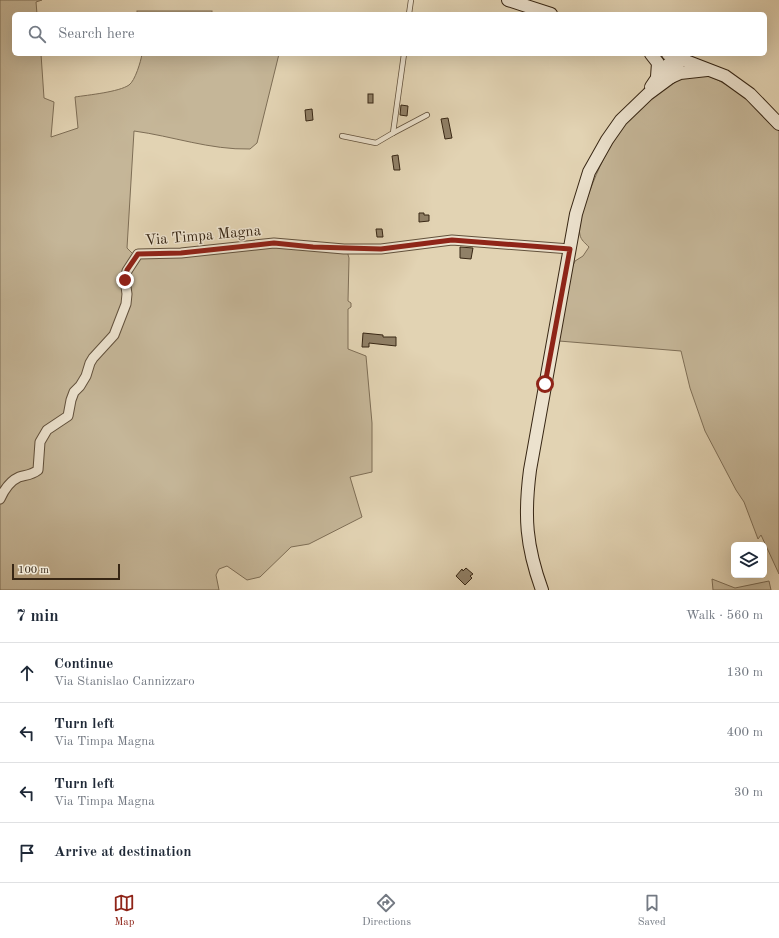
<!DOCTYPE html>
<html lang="en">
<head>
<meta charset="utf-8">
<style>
	:root { --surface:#fff; --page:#f2f2f3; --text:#1f2937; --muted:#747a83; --line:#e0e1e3; --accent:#8f2418 }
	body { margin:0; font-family:"Old Standard TT",serif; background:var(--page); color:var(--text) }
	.controls { position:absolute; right:12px; bottom:12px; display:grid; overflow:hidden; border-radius:6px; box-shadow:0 4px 16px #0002 }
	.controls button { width:36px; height:36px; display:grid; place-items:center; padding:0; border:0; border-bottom:1px solid var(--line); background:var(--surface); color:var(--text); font:20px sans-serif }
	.scale { position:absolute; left:12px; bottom:10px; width:108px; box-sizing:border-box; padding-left:4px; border:2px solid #372614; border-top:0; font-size:11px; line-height:14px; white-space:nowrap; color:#372614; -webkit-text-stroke:3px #ece2ce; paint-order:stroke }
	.stop { position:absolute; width:12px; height:12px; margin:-9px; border:3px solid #8f2418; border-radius:50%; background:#fff }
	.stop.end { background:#8f2418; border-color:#fff; box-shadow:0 1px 4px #0008 }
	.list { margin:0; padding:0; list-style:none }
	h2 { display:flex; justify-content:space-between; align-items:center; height:52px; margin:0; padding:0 16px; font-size:17px }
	h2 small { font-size:13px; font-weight:400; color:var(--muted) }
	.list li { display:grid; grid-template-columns:26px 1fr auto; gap:12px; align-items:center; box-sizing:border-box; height:60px; padding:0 16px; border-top:1px solid var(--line) }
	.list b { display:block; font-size:15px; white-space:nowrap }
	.list p { margin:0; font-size:13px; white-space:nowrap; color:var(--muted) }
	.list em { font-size:13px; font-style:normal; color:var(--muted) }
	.icon { flex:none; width:22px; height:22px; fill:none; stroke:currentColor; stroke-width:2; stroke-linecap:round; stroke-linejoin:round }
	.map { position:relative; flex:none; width:779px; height:590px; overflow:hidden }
	.search { position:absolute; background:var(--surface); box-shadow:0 4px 16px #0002; left:12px; right:12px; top:12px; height:44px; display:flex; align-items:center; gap:10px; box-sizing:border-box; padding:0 14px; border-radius:6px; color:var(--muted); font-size:15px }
	.sheet { height:292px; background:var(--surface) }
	nav { display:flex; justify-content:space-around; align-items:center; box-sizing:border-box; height:56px; border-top:1px solid var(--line); background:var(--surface); font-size:11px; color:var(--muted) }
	nav a { display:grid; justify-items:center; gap:2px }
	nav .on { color:var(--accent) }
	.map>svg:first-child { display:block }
</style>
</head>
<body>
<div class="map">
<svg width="779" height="590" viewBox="0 0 779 590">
	<rect width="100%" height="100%" fill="#e2d3b3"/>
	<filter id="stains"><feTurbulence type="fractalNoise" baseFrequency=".005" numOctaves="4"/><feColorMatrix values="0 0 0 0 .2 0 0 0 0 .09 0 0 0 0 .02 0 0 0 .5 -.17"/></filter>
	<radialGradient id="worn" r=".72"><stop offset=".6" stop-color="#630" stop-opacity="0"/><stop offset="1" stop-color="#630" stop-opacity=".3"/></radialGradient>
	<!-- green -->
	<g fill="#c5b698" stroke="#7e6e56">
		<path d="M0,0H42L36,2L37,14H14V54H41L44,98L54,102L51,137L78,128L75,97C88,95 119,92 129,85C135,81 141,61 142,54H279L257,143L250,149C210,150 172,136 134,131L127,248L133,254L124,299L112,334L66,413L45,428L35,468L0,493Z"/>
		<rect x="137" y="11" width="75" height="3"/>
		<path d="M706,75C738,87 756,107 779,131V574L761,535L758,539L744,502L736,490L705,431L690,388L681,351L559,341L572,268L575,261L583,256L589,247C585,243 581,240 580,235C577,224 583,209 587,199C602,155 624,115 664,88C668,85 673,80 679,78C687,75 697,76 706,75Z"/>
		<polygon points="274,245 347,251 349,258 348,301 351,303 351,307 348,309 348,349 366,356 372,423 372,472 350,477 362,517 309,544 291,547 260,577 247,580 227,566 219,569 216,575 219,590 0,590 0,504 3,501 12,484 32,476 42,442 47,433 70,417 73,400 91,367 116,336 127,278 140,255"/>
		<polygon points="712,579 735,588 769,581 771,590 713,590"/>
	</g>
	<!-- building -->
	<g fill="#908067" stroke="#372614">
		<rect x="368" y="94" width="5" height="9"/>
		<polygon points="401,105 408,106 407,116 400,115"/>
		<polygon points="312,109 313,120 306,121 305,110"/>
		<polygon points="448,118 452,138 445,139 441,119"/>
		<polygon points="398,155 400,170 394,170 392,156"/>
		<polygon points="419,213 424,213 424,215 429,215 429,221 419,222"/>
		<polygon points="376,229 382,229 383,237 377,237"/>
		<polygon points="460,247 473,248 471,259 460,258"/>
		<polygon points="363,333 383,335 383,337 396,337 396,346 369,343 369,347 362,347"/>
		<polygon points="466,568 473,574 470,576 472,578 465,585 456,576 462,569 463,571"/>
	</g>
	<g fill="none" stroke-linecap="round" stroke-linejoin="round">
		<defs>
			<g id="lane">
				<polyline points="409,14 411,0"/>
				<polyline points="393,133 427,115"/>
				<polyline points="342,136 376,143 393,133 404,54"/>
			</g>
			<path id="street" d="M0,499C4,490 10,481 19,477C26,475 32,475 38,470L40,442L47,430L68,416L71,400L74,392L80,386L86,376L90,363L93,358L114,335L126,304L127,294L125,279L127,271L138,254L181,253L274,243L344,249H381L452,240L570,249"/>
			<g id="secondary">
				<polyline points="508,0 551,14"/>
				<polyline points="651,54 658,63 657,77"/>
				<polyline points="668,54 725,76 750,94 779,124"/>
				<polyline points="671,77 680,73 707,70"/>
				<path d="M651,87C658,77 666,62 679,58"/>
				<path d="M542,590C526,546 524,516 530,470L576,214L589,172L607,140L621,120L648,94L671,77L677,69L679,58"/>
			</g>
		</defs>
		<!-- lane casing -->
		<use href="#lane" stroke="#62513c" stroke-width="6"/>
		<!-- street casing -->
		<use href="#street" stroke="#62513c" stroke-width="11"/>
		<!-- secondary casing -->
		<use href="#secondary" stroke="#372614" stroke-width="14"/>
		<!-- lane -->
		<use href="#lane" stroke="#ece2ce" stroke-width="4.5"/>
		<!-- street -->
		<use href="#street" stroke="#ece2ce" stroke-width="9"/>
		<!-- secondary -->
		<use href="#secondary" stroke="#ece2ce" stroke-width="12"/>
	</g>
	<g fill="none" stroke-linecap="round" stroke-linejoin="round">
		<!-- route -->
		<polyline stroke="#8f2418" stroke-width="5" points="125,280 127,270 138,254 181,253 274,243 313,247 381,249 452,240 570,249 545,384"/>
	</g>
	<g text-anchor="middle" stroke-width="3" stroke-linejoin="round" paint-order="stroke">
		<!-- street labels -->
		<g font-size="15" fill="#372614" stroke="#ece2ce">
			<text transform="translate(203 235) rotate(-5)" y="5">Via Timpa Magna</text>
		</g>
	</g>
	<rect width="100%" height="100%" filter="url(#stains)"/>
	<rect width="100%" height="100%" fill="url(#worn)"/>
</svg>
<div class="controls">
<button><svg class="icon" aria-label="layers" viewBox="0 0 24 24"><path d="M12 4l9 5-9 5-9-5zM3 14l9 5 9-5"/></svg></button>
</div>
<div class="scale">100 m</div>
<div class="stop" style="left:545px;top:384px"></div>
<div class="stop end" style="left:125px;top:280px"></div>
<div class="search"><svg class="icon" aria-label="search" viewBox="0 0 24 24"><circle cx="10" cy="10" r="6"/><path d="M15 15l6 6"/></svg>Search here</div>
</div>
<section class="sheet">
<h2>7 min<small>Walk · 560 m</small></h2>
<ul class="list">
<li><svg class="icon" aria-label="ahead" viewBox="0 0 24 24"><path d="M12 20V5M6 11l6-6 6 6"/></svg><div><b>Continue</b><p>Via Stanislao Cannizzaro</p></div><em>130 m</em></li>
<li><svg class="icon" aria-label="left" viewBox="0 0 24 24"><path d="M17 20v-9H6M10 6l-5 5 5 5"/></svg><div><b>Turn left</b><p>Via Timpa Magna</p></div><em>400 m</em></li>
<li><svg class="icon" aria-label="left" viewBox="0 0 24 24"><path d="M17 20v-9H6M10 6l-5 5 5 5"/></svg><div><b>Turn left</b><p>Via Timpa Magna</p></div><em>30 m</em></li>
<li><svg class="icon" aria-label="arrive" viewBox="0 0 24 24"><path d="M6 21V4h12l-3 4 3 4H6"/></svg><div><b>Arrive at destination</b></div></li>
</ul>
</section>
<nav>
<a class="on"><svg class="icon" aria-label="map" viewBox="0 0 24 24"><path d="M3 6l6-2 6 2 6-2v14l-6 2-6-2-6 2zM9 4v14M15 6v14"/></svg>Map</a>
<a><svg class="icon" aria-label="directions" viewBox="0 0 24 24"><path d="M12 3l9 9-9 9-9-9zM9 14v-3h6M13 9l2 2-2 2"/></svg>Directions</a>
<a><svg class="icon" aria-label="saved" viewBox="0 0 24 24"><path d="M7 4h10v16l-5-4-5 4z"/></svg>Saved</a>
</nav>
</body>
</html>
